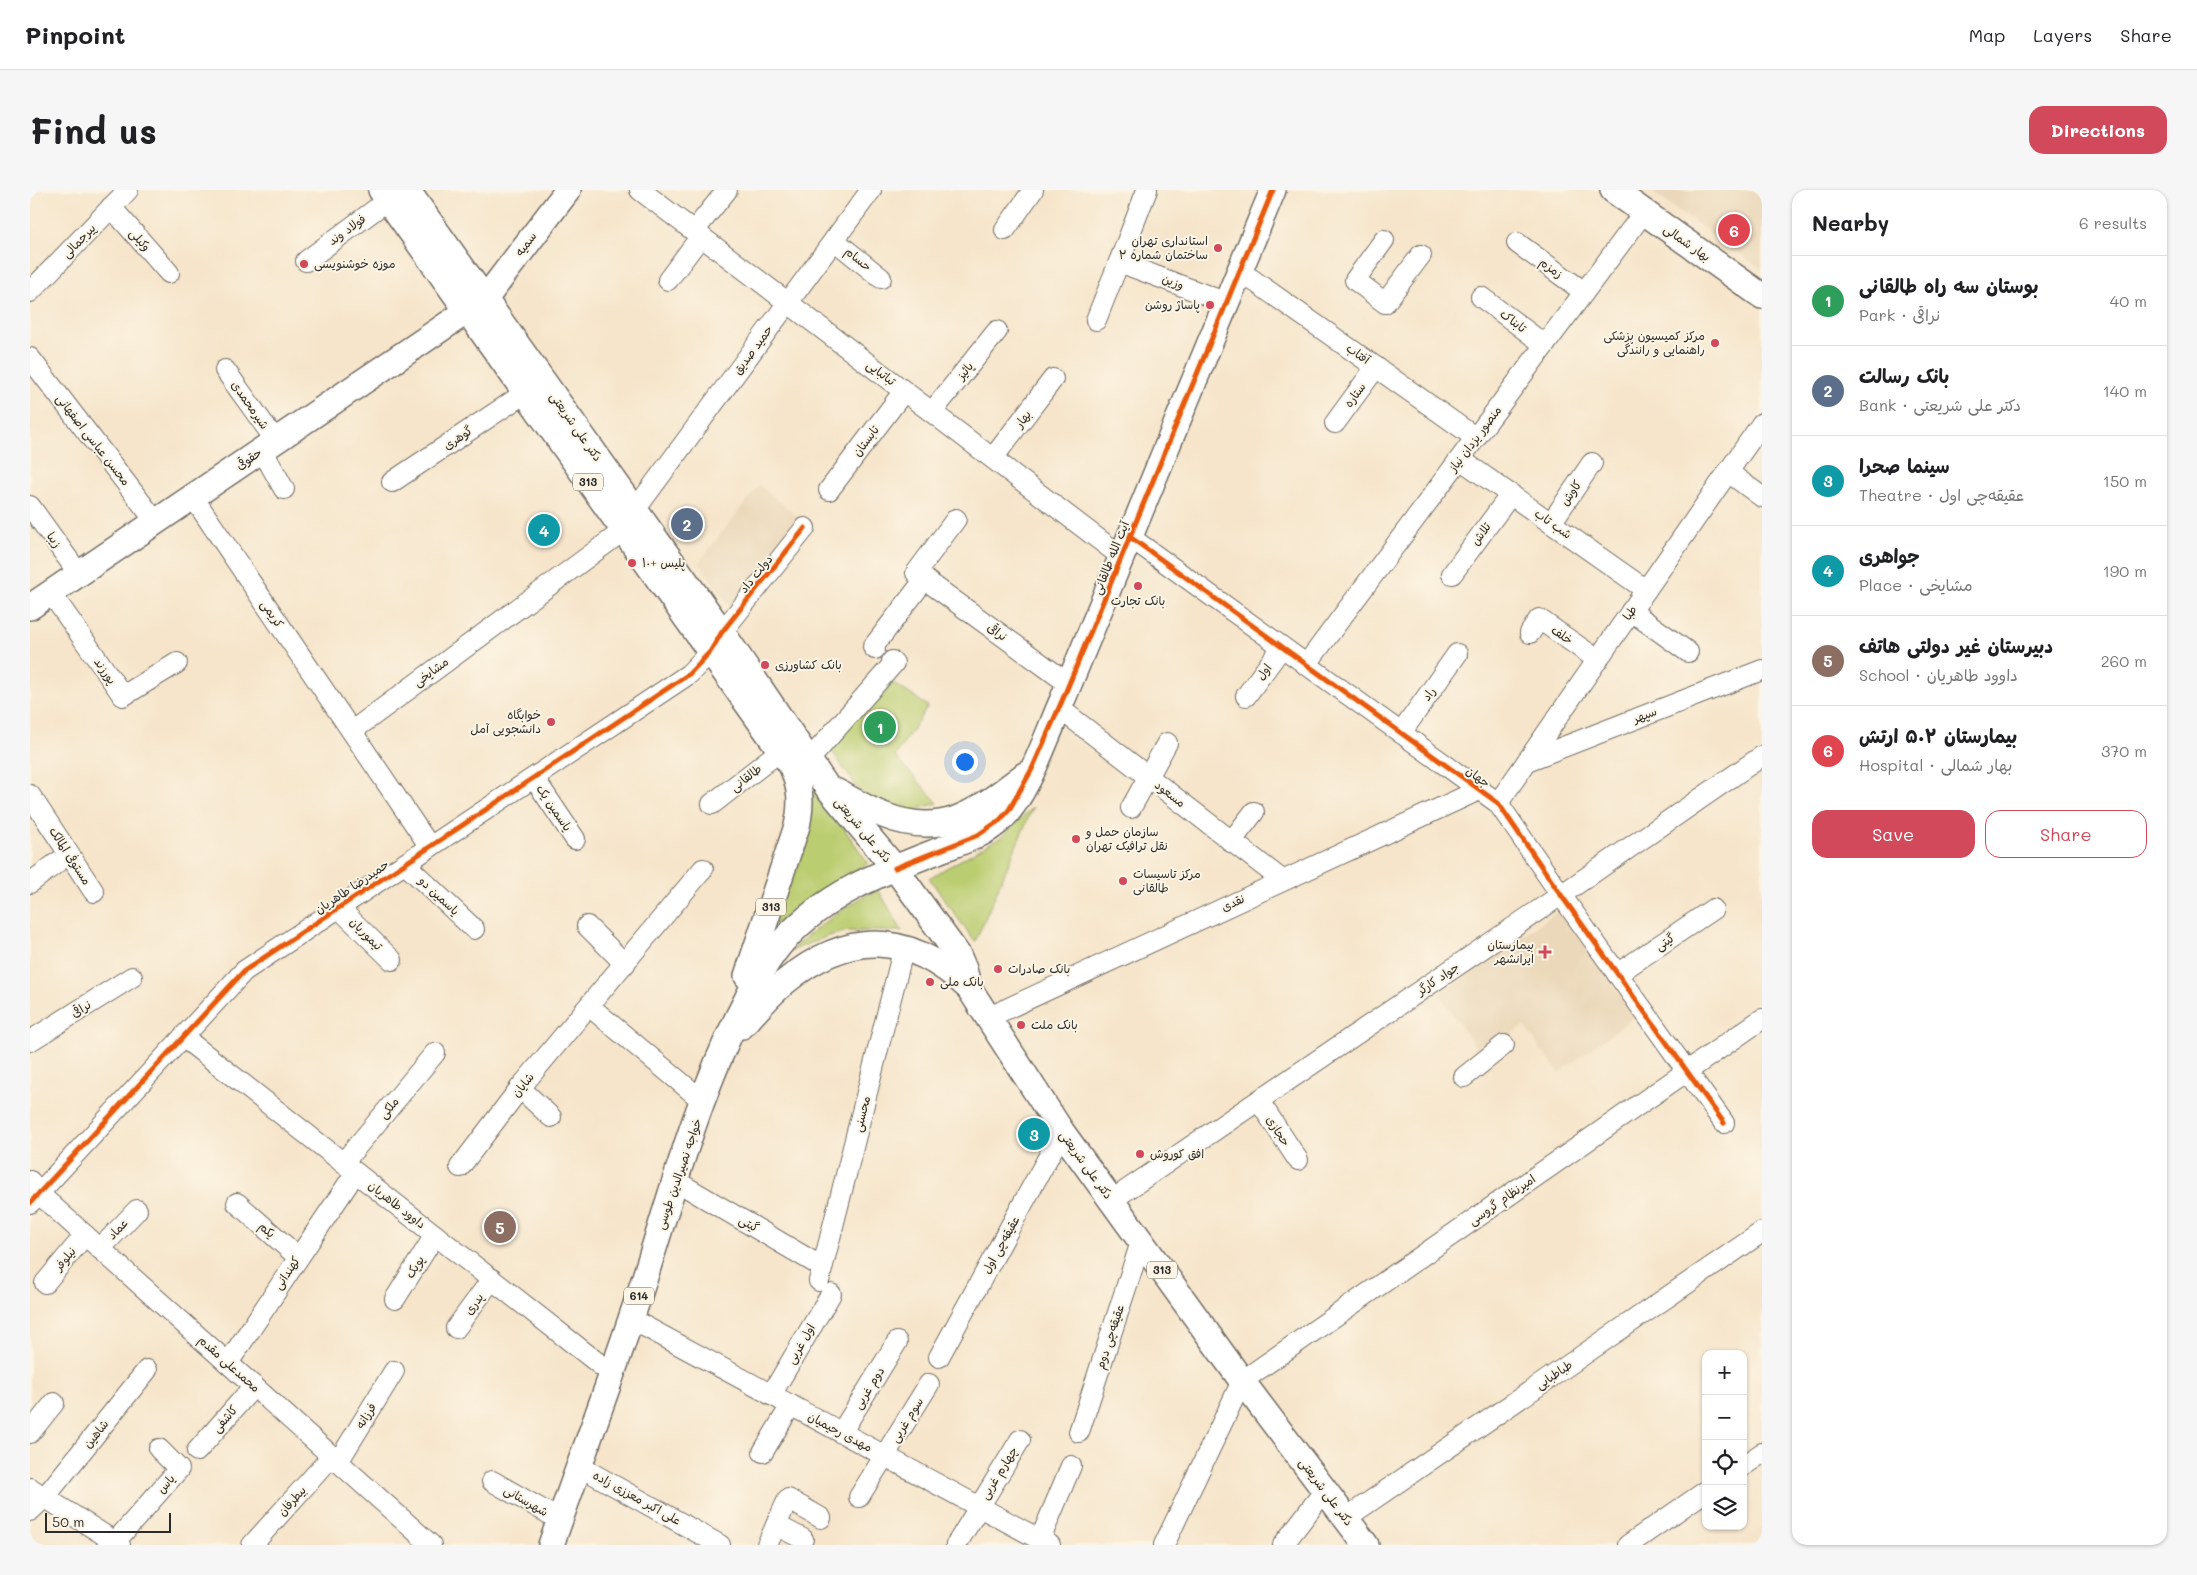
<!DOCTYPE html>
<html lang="en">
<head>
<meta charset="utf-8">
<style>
	:root { --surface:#fff; --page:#f6f6f6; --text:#202124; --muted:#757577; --line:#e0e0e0; --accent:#d1495b }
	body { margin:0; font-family:Mali,"Playpen Sans Arabic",sans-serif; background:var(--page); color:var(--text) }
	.controls { position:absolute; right:15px; bottom:15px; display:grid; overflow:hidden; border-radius:10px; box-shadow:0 1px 4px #0004 }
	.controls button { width:45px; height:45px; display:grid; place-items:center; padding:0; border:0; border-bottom:1px solid var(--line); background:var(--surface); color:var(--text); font:25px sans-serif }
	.scale { position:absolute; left:15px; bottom:12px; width:126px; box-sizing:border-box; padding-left:5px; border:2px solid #2b2b2b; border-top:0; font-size:14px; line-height:18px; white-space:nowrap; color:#2b2b2b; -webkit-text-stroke:4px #fcf5e5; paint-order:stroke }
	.you { position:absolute; left:934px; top:571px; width:18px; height:18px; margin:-12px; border:4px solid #fff; border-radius:50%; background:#1a73e8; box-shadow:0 0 0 8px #1a73e833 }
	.badge { display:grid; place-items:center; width:32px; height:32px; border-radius:50%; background:var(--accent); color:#fff; font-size:16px; font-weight:700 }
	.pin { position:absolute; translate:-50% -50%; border:2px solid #fff; box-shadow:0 1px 5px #0006 }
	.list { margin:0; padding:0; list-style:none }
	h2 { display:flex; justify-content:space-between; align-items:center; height:65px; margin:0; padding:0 20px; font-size:21px }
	h2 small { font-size:16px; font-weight:400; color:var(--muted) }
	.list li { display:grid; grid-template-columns:32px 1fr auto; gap:15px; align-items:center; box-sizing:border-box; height:90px; padding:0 20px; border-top:1px solid var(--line) }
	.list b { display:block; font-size:19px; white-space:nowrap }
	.list p { margin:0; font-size:16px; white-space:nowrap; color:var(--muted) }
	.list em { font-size:16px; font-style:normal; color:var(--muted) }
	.actions { display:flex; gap:10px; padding:15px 20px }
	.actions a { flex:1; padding:11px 0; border:1px solid var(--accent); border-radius:15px; text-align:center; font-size:18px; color:var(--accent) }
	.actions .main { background:var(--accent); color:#fff }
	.icon { flex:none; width:28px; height:28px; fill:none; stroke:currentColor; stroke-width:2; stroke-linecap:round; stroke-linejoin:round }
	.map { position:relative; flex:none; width:1732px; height:1355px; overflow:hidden; border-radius:15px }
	header { display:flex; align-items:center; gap:30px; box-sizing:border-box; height:70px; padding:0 25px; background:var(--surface); border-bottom:1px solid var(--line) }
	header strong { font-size:24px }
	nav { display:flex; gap:28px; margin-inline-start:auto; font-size:18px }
	.intro { display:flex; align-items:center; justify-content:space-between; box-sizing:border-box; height:120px; padding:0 30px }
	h1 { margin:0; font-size:35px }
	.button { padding:12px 22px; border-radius:15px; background:var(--accent); color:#fff; font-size:18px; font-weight:700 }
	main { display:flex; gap:30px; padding:0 30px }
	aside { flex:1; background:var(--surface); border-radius:15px; box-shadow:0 1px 4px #0004 }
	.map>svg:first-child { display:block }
</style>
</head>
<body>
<header>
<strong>Pinpoint</strong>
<nav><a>Map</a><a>Layers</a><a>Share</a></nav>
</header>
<div class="intro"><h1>Find us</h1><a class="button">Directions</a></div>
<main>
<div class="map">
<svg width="1732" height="1355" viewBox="0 0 1732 1355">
	<rect width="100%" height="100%" fill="#fcf5e5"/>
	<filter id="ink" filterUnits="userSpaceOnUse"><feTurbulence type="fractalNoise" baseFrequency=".02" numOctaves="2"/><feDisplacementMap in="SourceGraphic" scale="10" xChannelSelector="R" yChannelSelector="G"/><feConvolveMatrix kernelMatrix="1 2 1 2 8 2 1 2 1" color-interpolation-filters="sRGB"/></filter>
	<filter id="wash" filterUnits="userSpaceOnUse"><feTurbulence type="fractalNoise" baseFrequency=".0096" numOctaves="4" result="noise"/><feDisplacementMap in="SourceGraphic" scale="20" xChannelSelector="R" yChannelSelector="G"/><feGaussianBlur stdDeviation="1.12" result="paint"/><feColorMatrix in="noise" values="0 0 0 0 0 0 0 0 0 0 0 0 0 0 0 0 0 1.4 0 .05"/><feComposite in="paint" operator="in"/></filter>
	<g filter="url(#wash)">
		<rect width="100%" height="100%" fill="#f6e5cb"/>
		<!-- built -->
		<g fill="#ebd8ba">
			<polygon points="1619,0 1732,0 1732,79"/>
			<polygon points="729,295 773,331 702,420 669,372"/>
			<polygon points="1530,720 1605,826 1529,883 1494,836 1451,865 1409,804"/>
		</g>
		<!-- green -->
		<g fill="#bbcd71" stroke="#737c4e">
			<polygon points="857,489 898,516 865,566 908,613 880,621 852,615 829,600 799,557"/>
			<polygon points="786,598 838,673 778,710 744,735"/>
			<polygon points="1003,617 945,752 899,688 971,647"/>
			<path d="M848,699L872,741H818L798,746L759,762C787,736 815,716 848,699Z"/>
		</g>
	</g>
	<g filter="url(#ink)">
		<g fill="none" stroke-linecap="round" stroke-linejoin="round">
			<defs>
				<g id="minor">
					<polyline points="610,0 1092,367"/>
					<polyline points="1117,0 1089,72 1197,113"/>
					<polyline points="81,17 139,83"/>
					<polyline points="975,40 1003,0"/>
					<polyline points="664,41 697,0"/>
					<polyline points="804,50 851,88"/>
					<polyline points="1354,50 1325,90 1355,113 1391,65"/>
					<polyline points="1487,53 1554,102"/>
					<polyline points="276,71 358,10"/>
					<polyline points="1210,81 1446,248"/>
					<polyline points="638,90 671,46"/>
					<polyline points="0,102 98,0"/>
					<polyline points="1451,107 1515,155"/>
					<polyline points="1066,130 1089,72"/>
					<polyline points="0,168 126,332"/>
					<polyline points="195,180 246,251"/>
					<polyline points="902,222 967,141"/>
					<polyline points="1305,233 1346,177"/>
					<polyline points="232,260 254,299"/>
					<polyline points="963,268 1023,189"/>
					<polyline points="1430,269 1616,400"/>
					<polyline points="1698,282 1732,307"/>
					<polyline points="362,292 495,203"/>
					<polyline points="799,300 874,201"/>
					<polyline points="163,307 400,657"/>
					<polyline points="0,316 49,384"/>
					<polyline points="605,320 841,0"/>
					<polyline points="926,329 886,383 1039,494"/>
					<polyline points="1521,333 1562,273"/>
					<polyline points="1100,347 1468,613 1531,705 1694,933"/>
					<polyline points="1422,384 1481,304"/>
					<polyline points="21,403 93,506 147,473"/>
					<polyline points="1601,421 1658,462"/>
					<polyline points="1500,443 1509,429 1568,470"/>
					<polyline points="845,459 843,457 895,389"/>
					<polyline points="1276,475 1614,22"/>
					<polyline points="1216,506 1252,457"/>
					<polyline points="1029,518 1252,690"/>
					<polyline points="322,541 593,341"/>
					<polyline points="1371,543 1427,464"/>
					<polyline points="779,570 864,473 862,471"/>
					<polyline points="1497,571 1732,480"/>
					<polyline points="504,588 545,649"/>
					<polyline points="0,605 64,702"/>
					<polyline points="1468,613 1732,233"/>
					<polyline points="682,614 750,561"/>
					<polyline points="1101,618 1137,553"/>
					<polyline points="1201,652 1224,622"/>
					<polyline points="375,674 444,739"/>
					<polyline points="0,693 28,672"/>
					<polyline points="309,718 362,770"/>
					<polyline points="557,736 595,774"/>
					<polyline points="1587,784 1683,719"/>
					<polyline points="559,816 673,911"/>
					<polyline points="957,828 1449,600"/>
					<polyline points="153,847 582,1184"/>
					<polyline points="0,851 102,787"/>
					<polyline points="1434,887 1474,855"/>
					<polyline points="490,898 521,927"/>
					<polyline points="1229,911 1268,970"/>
					<polyline points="313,973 405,863"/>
					<polyline points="430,977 490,898 673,679"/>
					<polyline points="0,991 8,1003 401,1355"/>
					<polyline points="646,991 792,1077"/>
					<polyline points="1082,1010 1531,705 1732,566"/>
					<polyline points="0,1013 214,781 659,484 680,462 692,442 775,338"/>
					<polyline points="207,1013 268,1067"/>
					<polyline points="70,1059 107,1020"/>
					<polyline points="789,1091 874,757"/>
					<polyline points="15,1093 55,1045"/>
					<polyline points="365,1109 405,1045"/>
					<polyline points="601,1129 1020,1355"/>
					<polyline points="426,1138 462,1089"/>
					<polyline points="909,1167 1032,942"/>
					<polyline points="198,1173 318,994"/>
					<polyline points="741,1205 801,1104"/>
					<polyline points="1049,1242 1111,1052"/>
					<polyline points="0,1243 24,1213"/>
					<polyline points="811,1243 867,1152"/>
					<polyline points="167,1261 224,1196"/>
					<polyline points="733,1262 761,1215"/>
					<polyline points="308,1272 364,1181"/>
					<polyline points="549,1276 690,1355"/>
					<polyline points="1713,1276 1732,1263"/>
					<polyline points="462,1291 530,1330"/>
					<polyline points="0,1298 90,1355"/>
					<polyline points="829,1307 899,1194"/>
					<polyline points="0,1321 15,1307 117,1180"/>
					<polyline points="1316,1328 1732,1042"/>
					<polyline points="746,1335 773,1349"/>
					<polyline points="1010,1350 1041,1276"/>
					<polyline points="85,1352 149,1279 129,1259"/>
					<polyline points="222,1355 302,1266"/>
					<polyline points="737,1355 758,1309 791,1328"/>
					<polyline points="926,1355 990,1250"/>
					<polyline points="1134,1355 1212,1191 1732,829"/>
					<polyline points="1253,1355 1295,1300"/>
					<polyline points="1598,1355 1676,1301"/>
				</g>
				<g id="major">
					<path d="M351,0L761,575C771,597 772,613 767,636L717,786"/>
					<polyline points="377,0 692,442 797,597 865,678 928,765 934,779 939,798 1032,942 1212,1191 1336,1355"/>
					<polyline points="1583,0 1732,106"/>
					<polyline points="0,417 455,109 538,0"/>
					<path d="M805,601C821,609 837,619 853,625C916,650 948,620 996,584"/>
					<path d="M712,836C726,821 739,805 755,792C818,740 878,741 939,798"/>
					<path d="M521,1355C552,1267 585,1179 614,1090C643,999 669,902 713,817C725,793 736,770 754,750C796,704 848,684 905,662C927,653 952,647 970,630C997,606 1017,545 1032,511L1243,0"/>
				</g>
			</defs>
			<!-- minor casing -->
			<use href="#minor" stroke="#726c63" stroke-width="22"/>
			<!-- major casing -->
			<use href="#major" stroke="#726c63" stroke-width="28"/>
			<!-- minor -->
			<use href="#minor" stroke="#fff" stroke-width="20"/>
			<!-- major -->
			<use href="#major" stroke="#fff" stroke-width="25"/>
			<defs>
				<g id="cycleway">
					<polyline points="1100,347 1468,613 1531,705 1694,933"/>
					<polyline points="865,678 948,645 970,630 979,620 1002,579 1032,511 1243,0"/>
					<polyline points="0,1013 214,781 659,484 680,462 692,442 775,338"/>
				</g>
			</defs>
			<!-- cycleway casing -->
			<use href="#cycleway" stroke="#fcf5e5" stroke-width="8"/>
			<!-- cycleway -->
			<use href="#cycleway" stroke="#e8590c" stroke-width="5"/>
		</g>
	</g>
	<!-- markers -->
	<g fill="#d1495b" stroke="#fcf5e5" stroke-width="2">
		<circle cx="1188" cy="58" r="5"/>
		<circle cx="274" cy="74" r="5"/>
		<circle cx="1180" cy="115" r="5"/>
		<circle cx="1685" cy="153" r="5"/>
		<circle cx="602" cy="373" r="5"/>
		<circle cx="1108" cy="396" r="5"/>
		<circle cx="735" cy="475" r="5"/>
		<circle cx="521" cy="532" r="5"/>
		<circle cx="1046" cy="649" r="5"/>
		<circle cx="1093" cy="691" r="5"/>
		<path d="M1512.5 754.5h5v5h5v5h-5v5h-5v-5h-5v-5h5z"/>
		<circle cx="968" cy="779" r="5"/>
		<circle cx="900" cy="792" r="5"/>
		<circle cx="991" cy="835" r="5"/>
		<circle cx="1110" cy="964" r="5"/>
	</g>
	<g text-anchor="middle" stroke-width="4" stroke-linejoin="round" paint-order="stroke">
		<!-- shield labels -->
		<g fill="#fcf5e5" stroke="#6a6863" stroke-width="1">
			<rect x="543" y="283.5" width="30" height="17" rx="4"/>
			<rect x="726" y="708.5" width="30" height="17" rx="4"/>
			<rect x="1117" y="1071.5" width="30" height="17" rx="4"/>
			<rect x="594" y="1097.5" width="30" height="17" rx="4"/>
		</g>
		<g font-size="11" font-weight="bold" fill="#2b2b2b">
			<text x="558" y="296">313</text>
			<text x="741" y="721">313</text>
			<text x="1132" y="1084">313</text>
			<text x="609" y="1110">614</text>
		</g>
		<!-- street labels -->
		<g font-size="12" fill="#2b2b2b" stroke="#fcf5e5">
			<text transform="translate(317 40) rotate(-36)" y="4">فولاد وند</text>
			<text transform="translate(110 50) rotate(49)" y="4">وکیلی</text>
			<text transform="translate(49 51) rotate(-46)" y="4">پیرجمالی</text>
			<text transform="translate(1657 53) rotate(35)" y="4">بهار شمالی</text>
			<text transform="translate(496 54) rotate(-53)" y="4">سمیه</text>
			<text transform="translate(828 69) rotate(39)" y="4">حسام</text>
			<text transform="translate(1521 78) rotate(36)" y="4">زمزم</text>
			<text transform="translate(1143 92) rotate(21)" y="4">وزین</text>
			<text transform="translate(1483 131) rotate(37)" y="4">تابناک</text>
			<text transform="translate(723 160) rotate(-54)" y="4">حمید صدیق</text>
			<text transform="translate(1328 164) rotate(35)" y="4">آفتاب</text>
			<text transform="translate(935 181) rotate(-51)" y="4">پائیز</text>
			<text transform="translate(851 183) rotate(37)" y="4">تباتبایی</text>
			<text transform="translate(1325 205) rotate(-54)" y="4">ستاره</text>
			<text transform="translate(220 215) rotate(55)" y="4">شیرمحمدی</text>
			<text transform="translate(993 229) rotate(-53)" y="4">بهار</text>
			<text transform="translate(546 237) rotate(55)" y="4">دکتر علی شریعتی</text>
			<text transform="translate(428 248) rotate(-34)" y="4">گوهری</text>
			<text transform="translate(1445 249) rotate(-53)" y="4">منصور یزدان نیاز</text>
			<text transform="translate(63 250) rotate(52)" y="4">محسن عباسی اصفهانی</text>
			<text transform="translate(836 251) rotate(-53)" y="4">تابستان</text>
			<text transform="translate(219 269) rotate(-34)" y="4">حقوقی</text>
			<text transform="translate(1541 303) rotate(-55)" y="4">کاوش</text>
			<text transform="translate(1523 334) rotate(35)" y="4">شب تاب</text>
			<text transform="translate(1451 344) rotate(-54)" y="4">تلاش</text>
			<text transform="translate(24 350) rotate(55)" y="4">زیبا</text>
			<text transform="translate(1081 368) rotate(-68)" y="4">آیت الله طالقانی</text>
			<text transform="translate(726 384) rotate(-51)" y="4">دولت داد</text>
			<text transform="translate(1600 423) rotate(-55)" y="4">طبا</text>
			<text transform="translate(242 424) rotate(56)" y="4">کریمی</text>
			<text transform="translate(967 442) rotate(36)" y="4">نراقی</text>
			<text transform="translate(1532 445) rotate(34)" y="4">خلف</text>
			<text transform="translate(75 481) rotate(55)" y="4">پورزند</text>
			<text transform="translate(401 482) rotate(-36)" y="4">مشایخی</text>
			<text transform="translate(1234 482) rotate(-53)" y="4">اول</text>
			<text transform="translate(1399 504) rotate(-54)" y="4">راد</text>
			<text transform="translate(1615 525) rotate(-21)" y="4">سپهر</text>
			<text transform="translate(1448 587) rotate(36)" y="4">جهان</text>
			<text transform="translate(716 588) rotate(-38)" y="4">طالقانی</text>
			<text transform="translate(1140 604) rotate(38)" y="4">مسعود</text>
			<text transform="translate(524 618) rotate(56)" y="4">یاسمین یک</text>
			<text transform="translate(833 640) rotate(50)" y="4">دکتر علی شریعتی</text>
			<text transform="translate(40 666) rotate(57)" y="4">مستوفی المالک</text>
			<text transform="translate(322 697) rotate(-34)" y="4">حمیدرضا طاهریان</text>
			<text transform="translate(409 706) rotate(43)" y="4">یاسمین دو</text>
			<text transform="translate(1203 713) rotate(-25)" y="4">نقدی</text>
			<text transform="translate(336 744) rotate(45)" y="4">تیموریان</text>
			<text transform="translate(1635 752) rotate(-34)" y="4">گیتی</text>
			<text transform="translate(1408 789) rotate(-34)" y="4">جواد کارگر</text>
			<text transform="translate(51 819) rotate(-32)" y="4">نراقی</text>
			<text transform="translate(493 895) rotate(-51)" y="4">شایان</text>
			<text transform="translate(359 918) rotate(-50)" y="4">ملکی</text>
			<text transform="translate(832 924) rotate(-76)" y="4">محسنی</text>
			<text transform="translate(1248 941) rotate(57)" y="4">حجازی</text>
			<text transform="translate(1056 975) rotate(54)" y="4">دکتر علی شریعتی</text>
			<text transform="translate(649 984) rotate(-71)" y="4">خواجه نصیرالدین طوسی</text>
			<text transform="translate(1472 1010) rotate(-35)" y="4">امیرنظام گروسی</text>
			<text transform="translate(367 1015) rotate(38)" y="4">داوود طاهریان</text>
			<text transform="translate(719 1034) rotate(30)" y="4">گیتی</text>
			<text transform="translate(88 1039) rotate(-46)" y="4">عماد</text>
			<text transform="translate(237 1040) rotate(42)" y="4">یکم</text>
			<text transform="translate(971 1055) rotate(-61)" y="4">عقیقه‌چی اول</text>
			<text transform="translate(35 1069) rotate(-50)" y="4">نیلوفر</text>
			<text transform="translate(385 1077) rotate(-58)" y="4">پوپک</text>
			<text transform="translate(257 1083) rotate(-56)" y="4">کهندانی</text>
			<text transform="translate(444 1114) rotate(-54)" y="4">پدری</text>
			<text transform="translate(1080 1147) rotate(-72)" y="4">عقیقه‌چی دوم</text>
			<text transform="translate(771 1154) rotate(-60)" y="4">اول غربی</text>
			<text transform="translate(199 1174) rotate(42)" y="4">محمدعلی مقدم</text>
			<text transform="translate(1524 1185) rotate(-34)" y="4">طباطبایی</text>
			<text transform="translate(839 1198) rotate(-58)" y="4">دوم غربی</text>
			<text transform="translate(336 1226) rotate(-58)" y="4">فرزانه</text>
			<text transform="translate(195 1229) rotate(-49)" y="4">کاشفی</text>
			<text transform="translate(877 1230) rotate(-58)" y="4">سوم غربی</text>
			<text transform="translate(810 1242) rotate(28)" y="4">مهدی رحیمیان</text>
			<text transform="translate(66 1244) rotate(-51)" y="4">شاهین</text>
			<text transform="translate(969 1283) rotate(-58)" y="4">چهارم غربی</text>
			<text transform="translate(136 1294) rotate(-49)" y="4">یاس</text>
			<text transform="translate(1296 1302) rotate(53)" y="4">دکتر علی شریعتی</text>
			<text transform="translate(607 1308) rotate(29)" y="4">علی اکبر معززی زاده</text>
			<text transform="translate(262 1311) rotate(-48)" y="4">بیطرفان</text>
			<text transform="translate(496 1311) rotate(30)" y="4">شهرستانی</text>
		</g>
		<!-- poi labels -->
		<g font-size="12" fill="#2b2b2b" stroke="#fcf5e5" text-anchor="start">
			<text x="1178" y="55" text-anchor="end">استانداری تهران<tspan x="1178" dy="14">ساختمان شماره ۲</tspan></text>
			<text x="284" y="78">موزه خوشنویسی</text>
			<text x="1170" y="119" text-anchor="end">پاساژ روشن</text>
			<text x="1675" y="150" text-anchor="end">مرکز کمیسیون پزشکی<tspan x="1675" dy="14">راهنمایی و رانندگی</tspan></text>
			<text x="612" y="377">پلیس +۱۰</text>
			<text x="1108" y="415" text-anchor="middle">بانک تجارت</text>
			<text x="745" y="479">بانک کشاورزی</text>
			<text x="511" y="529" text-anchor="end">خوابگاه<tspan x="511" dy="14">دانشجویی آمل</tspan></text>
			<text x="1056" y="646">سازمان حمل و<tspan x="1056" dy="14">نقل ترافیک تهران</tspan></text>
			<text x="1103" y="688">مرکز تاسیسات<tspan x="1103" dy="14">طالقانی</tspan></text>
			<text x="1504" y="759" text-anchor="end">بیمارستان<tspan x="1504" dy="14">ایرانشهر</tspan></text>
			<text x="978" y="783">بانک صادرات</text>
			<text x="910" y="796">بانک ملی</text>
			<text x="1001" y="839">بانک ملت</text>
			<text x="1120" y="968">افق کوروش</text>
		</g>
	</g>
</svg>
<div class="controls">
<button>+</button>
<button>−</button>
<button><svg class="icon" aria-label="locate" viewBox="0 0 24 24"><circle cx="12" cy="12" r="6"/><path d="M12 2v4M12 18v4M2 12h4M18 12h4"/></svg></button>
<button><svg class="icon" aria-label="layers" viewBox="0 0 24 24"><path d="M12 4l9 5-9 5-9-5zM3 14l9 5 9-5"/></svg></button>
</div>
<div class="scale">50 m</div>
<div class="you"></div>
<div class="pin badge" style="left:850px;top:537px;background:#2e9e5b">1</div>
<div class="pin badge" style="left:657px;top:334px;background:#5c6f8a">2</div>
<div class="pin badge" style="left:1004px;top:944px;background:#0f9aa8">3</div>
<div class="pin badge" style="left:514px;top:340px;background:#0f9aa8">4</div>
<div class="pin badge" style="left:470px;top:1037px;background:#8d6e63">5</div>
<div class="pin badge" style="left:1704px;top:40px;background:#e0444e">6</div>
</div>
<aside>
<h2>Nearby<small>6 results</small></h2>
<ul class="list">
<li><span class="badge" style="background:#2e9e5b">1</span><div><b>بوستان سه راه طالقانی</b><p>Park · نراقی</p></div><em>40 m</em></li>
<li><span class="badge" style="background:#5c6f8a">2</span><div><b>بانک رسالت</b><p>Bank · دکتر علی شریعتی</p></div><em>140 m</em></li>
<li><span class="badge" style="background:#0f9aa8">3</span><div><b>سینما صحرا</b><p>Theatre · عقیقه‌چی اول</p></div><em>150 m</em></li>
<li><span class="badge" style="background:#0f9aa8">4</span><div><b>جواهری</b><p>Place · مشایخی</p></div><em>190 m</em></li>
<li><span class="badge" style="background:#8d6e63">5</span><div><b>دبیرستان غیر دولتی هاتف</b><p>School · داوود طاهریان</p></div><em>260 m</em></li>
<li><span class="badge" style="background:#e0444e">6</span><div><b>بیمارستان ۵۰۲ ارتش</b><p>Hospital · بهار شمالی</p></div><em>370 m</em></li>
</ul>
<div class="actions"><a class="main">Save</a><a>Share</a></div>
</aside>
</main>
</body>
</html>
